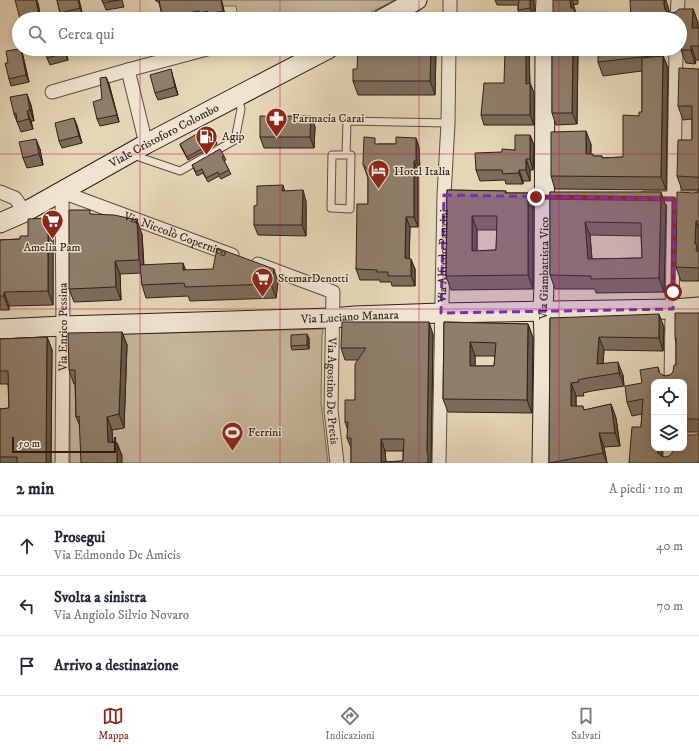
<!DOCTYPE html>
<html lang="it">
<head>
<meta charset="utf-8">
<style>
	:root { --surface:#fff; --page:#f6f6f7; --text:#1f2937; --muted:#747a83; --line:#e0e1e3; --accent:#8f2418 }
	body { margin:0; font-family:"IM FELL DW Pica",serif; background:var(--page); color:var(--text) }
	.controls { position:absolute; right:12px; bottom:12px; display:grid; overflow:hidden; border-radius:8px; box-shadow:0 2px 10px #0003 }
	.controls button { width:36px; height:36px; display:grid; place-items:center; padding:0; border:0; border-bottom:1px solid var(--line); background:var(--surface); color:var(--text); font:20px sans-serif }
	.scale { position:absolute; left:12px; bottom:10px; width:104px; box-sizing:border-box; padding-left:4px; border:2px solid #311f17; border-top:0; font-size:11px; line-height:14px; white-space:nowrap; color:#311f17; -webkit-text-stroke:3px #eee4d0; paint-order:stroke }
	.stop { position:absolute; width:12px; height:12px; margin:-9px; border:3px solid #8f2418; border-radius:50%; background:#fff }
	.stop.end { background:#8f2418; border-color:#fff; box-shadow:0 1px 4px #0008 }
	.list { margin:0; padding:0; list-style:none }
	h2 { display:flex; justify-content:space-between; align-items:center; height:52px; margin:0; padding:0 16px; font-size:17px }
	h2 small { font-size:13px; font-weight:400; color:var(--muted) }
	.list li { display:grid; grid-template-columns:26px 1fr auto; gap:12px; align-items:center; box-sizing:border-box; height:60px; padding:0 16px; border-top:1px solid var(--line) }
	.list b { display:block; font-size:15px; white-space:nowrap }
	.list p { margin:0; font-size:13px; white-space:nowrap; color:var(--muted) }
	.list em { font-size:13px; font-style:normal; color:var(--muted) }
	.icon { flex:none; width:22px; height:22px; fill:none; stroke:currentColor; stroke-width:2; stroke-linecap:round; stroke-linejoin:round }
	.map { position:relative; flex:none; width:699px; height:463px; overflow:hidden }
	.search { position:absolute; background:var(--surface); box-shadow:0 2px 10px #0003; left:12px; right:12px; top:12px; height:44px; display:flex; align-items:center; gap:10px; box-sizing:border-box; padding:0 14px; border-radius:22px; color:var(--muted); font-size:15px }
	.sheet { height:232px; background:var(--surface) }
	nav { display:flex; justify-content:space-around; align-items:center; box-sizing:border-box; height:56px; border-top:1px solid var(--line); background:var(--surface); font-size:11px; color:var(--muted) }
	nav a { display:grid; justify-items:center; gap:2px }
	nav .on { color:var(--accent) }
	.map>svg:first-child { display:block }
</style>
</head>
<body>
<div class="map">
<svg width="699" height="463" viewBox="0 0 699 463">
	<rect width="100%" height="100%" fill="#e5d6b6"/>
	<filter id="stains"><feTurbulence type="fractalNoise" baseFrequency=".005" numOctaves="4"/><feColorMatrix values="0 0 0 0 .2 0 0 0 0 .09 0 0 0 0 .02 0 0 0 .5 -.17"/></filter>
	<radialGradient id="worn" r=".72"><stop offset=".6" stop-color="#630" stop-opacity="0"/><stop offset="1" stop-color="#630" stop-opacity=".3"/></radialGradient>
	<!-- green -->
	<g fill="#c6b79b" stroke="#7c6b59">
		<polygon points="222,0 395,0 358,19 238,19 236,6 223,6"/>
		<polygon points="323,329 322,337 321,402 328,463 70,463 70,334 124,334"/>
	</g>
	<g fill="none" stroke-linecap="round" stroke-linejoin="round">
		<defs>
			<g id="lane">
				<polyline points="133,155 180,171 235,140 241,109 238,98"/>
				<polyline points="346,155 351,155 350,209 331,208 332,155 346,155 347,121 448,123"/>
			</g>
			<g id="street">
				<polyline points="450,19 450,0"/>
				<polyline points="677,19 678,0"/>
				<polyline points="128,70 146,144"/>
				<polyline points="52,92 128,70 207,49"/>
				<polyline points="0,192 15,198 25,212"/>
				<polyline points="645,198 699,198"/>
				<path id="s1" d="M258,264L333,292L331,410L337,463"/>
				<polyline points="671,382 676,49"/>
				<path id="s2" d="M62,463L63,326L62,192L232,255"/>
				<path id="s3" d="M439,463L444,195L448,123L449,49"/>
				<polyline points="670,463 670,448"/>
			</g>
			<g id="secondary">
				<polyline points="382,19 417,0"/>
				<polyline points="545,19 546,0"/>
				<path id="s4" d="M0,223L25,212L146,144L328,49"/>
				<path id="s5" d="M0,329L63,326L332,318L355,316L441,313L673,309L699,307"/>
				<path id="s6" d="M542,463L544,336L543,312L544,285L545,49"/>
			</g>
		</defs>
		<!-- lane casing -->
		<use href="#lane" stroke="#5e4d3f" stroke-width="9"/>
		<!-- street casing -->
		<use href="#street" stroke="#5e4d3f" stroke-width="15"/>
		<!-- secondary casing -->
		<use href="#secondary" stroke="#311f17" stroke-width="21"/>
		<!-- lane -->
		<use href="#lane" stroke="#eee4d0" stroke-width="7"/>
		<!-- street -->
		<use href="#street" stroke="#eee4d0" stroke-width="13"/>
		<!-- secondary -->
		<use href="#secondary" stroke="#eee4d0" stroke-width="19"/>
	</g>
	<!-- wall -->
	<g fill="#7b6c5b" stroke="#311f17" fill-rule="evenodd">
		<polygon points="57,0 79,0 83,16 67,19 62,19 60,13"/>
		<polygon points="102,0 122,0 124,7 106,10"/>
		<polygon points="155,0 221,0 226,19 163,19 159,3"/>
		<polygon points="495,0 534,0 534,19 521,19 518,10 518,5 497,5"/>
		<polygon points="553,0 578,0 578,4 573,5 574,8"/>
		<polygon points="38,3 41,19 20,19"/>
		<polygon points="693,9 698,23 698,28 699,28 699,60 696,60 695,64 686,63 681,50 681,43 680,43 680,19 631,19 669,10 669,13 672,13"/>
		<polygon points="21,49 23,56 29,82 11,86 9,79 8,63"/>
		<polygon points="65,49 68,60 50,65 47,58"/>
		<polygon points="397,49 436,49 435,95 358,95 353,81 357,69 397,50"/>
		<polygon points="552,49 578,49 577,124 556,125 552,113"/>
		<polygon points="656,49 656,56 663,56 668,68 666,190 555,189 551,176 591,144 591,154 594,156 602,156 602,158 623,157 639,116 642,112 642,71 603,76 598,62"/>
		<polygon points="529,50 530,83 534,93 534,125 484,125 481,115"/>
		<polygon points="699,69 699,190 682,190 677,176 692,140 692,119 683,120 678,106"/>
		<polygon points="106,77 109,84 119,122 100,126 97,119 102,99"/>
		<polygon points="173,77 178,95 158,100 155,93"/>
		<polygon points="31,105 34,121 31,121 33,129 21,132 14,114"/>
		<polygon points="311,116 315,127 314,148 264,148 260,137"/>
		<polygon points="74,118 82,143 62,148 59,141"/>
		<polygon points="530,135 534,145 533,170 530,170 530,181 523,181 523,184 506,184 505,180 480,181 476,170 502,152 515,150"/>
		<polygon points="416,138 419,148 420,171 418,172 418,227 410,227 409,258 415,269 415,286 392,286 391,282 380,282 380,280 360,280 356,269 368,204 368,178 363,164 378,144 396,144"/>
		<polygon points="216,141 217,144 188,160 181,147 180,144"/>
		<polygon points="40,149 43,165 27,168 23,158"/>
		<polygon points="224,156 226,160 224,161 231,174 221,179 219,176 208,182 203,173 197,176 192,165"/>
		<path d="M447,190L506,191V193H528L533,207V289L451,290L446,276ZM477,230H497L496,250L477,251Z"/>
		<polygon points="699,190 699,281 681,281 676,267 694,193 698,192"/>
		<polygon points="285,191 306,201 306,236 258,235 254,225 257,205"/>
		<path d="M550,192L666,206L664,292L596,293L595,289H555L550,275ZM590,235L641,236L642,258L592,259Z"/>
		<polygon points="91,214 142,234 144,265 278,282 276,298 190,301 188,296 146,298 142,285 141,273 120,274 121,300 74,302 69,289"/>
		<polygon points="48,218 53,232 53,305 9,306 9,310 0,310 0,240 20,239 28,236"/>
		<polygon points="699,313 699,432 684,432 684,382 654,382 662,448 662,457 699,463 629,463 641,427 642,414 632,416 627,402 642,383 658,367 660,374 662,375 666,376 670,375 673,372 676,365 676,343 675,338"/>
		<polygon points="550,318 664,327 663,351 604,350 603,363 623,375 624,386 592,391 583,393 584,396 576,396 576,406 585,410 611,404 616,418 620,446 604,447 607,463 549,463"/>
		<path d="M444,322L528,324L533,338L532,413L448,412L443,399ZM475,356H495L494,366H475Z"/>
		<polygon points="122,332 127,345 124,428 112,430 113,442 117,443 122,456 80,426 76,417 75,384 74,384 69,370"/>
		<path d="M433,334L431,463H351V448L347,438L348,431L345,422L355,400L358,360H345L341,348ZM385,451H403V461L386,462Z"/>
		<polygon points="47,337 52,350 51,463 0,463 0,409 9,408 8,384 0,384 0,339"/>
		<polygon points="309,338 309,349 292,350 291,346"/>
	</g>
	<!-- shaded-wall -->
	<g fill="#64584a" stroke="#311f17">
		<polygon points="36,0 37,0 38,3 41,19 40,19 39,16"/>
		<polygon points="78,0 79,0 83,16 80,8"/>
		<polygon points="221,0 223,6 226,19 223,11"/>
		<polygon points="530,0 534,0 534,19 530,8"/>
		<polygon points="570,0 572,0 578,19 574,19"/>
		<polygon points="664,0 666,0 669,10 669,19 664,5"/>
		<polygon points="693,9 698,23 697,42 692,28"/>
		<polygon points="691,46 696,60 695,64 691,50"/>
		<polygon points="21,49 23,56 29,82 26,75"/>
		<polygon points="64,49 65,49 68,60 65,53"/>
		<polygon points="431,49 436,49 435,95 430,81"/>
		<polygon points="526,49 529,49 529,50 530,94 526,84"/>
		<polygon points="573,49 578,49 577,124 572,113"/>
		<polygon points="651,49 656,49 656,70 651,56"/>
		<polygon points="663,56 668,68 666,190 661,177"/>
		<polygon points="171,69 173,77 178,95 175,87"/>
		<polygon points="106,77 109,84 119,122 117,115"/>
		<polygon points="530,83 534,93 534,125 530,115"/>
		<polygon points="27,94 31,105 34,121 30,110"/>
		<polygon points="27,111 31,121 33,129 29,119"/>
		<polygon points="311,116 315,127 314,148 310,137"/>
		<polygon points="74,118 77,125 82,143 79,136"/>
		<polygon points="586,131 591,144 590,166 586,154"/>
		<polygon points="530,135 534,145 533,170 530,159"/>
		<polygon points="416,138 419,148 420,171 416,161"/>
		<polygon points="36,139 40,149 43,165 39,154"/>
		<polygon points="526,159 530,170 530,181 526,170"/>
		<polygon points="414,161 418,172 418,227 414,217"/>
		<polygon points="519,170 523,181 523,184 519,173"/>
		<polygon points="283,185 286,196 282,191"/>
		<polygon points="303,190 306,201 306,236 302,225"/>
		<polygon points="661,192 666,206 664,292 659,278"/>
		<polygon points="528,193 533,207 533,289 528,275"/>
		<polygon points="472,216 477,230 477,264 472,251"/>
		<polygon points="406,217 410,227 409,269 405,258"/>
		<polygon points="48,218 53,232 53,305 48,291"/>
		<polygon points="137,220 142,234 144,273 139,260"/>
		<polygon points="696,221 699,230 699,259 696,251 695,244"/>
		<polygon points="585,222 590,235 593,272 588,259"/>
		<polygon points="411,259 415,269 415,286 411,276"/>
		<polygon points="115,261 120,274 121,300 116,287"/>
		<polygon points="183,263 188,276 183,270"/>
		<polygon points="274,269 278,282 276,298 271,284"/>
		<polygon points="4,292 9,306 9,310 4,296"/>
		<polygon points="659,314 664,327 663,351 659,338"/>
		<polygon points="429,322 433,334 431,463 428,463 427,451"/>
		<polygon points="528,324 533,338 532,413 527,400"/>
		<polygon points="122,332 127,345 124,428 119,414"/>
		<polygon points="307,334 309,338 309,349 307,345"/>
		<polygon points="47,337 52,350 51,463 46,463"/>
		<polygon points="599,337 604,350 602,375 597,364"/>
		<polygon points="470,342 475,356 475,380 470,366"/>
		<polygon points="618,362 623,375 624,386 619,373"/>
		<polygon points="571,383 576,396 576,419 571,406"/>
		<polygon points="611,404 616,418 620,446 615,433"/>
		<polygon points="107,417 112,430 113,456 108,442"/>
		<polygon points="599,433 604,447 607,463 603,453"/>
		<polygon points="381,439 385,451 386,463 381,462"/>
		<polygon points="117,443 122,456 122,463 117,463"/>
		<polygon points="657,448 662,448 662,463 658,453"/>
	</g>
	<!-- building -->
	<g fill="#8f7e6a" stroke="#311f17" fill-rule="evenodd">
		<polygon points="15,0 36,0 39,16 27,19 20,19"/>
		<polygon points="57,0 78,0 80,8 60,13"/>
		<polygon points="102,0 119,0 103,3"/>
		<polygon points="159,0 221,0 223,11 208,14 207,11 200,13 199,11 177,15 178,19 163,19"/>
		<polygon points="519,0 530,0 530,8 518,10"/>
		<polygon points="553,0 570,0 571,8 574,8 574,19 553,19"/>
		<polygon points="630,0 664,0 664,5 665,9 667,12 672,13 676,12 679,9 693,9 692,28 699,28 699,46 691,46 691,50 681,50 682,29 680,29 680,19 631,19"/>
		<polygon points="140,17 140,19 128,19"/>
		<polygon points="19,49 21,49 26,75 9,79 5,63 8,63 6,51"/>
		<polygon points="45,49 64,49 65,53 47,58"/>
		<polygon points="358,49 397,50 397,49 431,49 430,81 353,81 353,69 357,69"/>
		<polygon points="505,49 526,49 526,84 530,83 530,115 481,115 484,83 504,83"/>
		<polygon points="552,49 573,49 572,113 552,113"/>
		<polygon points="598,49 651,49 651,56 598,62"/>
		<polygon points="663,56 661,177 551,176 551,132 586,131 586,154 593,154 593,156 602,156 602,158 623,157 623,115 639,116 639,112 642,112 642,58"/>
		<polygon points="679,68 699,69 699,179 698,177 694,177 677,176 678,140 692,140 692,106 678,106"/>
		<polygon points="171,69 175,87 155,93 150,75"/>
		<polygon points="106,77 117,115 97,119 93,102 102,99 100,78"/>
		<polygon points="27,94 30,110 27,111 29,119 17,122 16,113 14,114 10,97"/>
		<polygon points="260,116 311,116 310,137 260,137"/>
		<polygon points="74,118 79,136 59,141 55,123"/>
		<polygon points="208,127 216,141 187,157 180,144"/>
		<polygon points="515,135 530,135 530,159 526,159 526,170 519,170 519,173 503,174 502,170 476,170 475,153 502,152 502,149 515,150"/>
		<polygon points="364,137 375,138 375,144 396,144 396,137 416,138 416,161 414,161 414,217 406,217 405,258 411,259 411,276 388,276 388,272 377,272 377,270 356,269 357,204 368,204 368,169 365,167 363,164"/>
		<polygon points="36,139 39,154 23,158 19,142"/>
		<polygon points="220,149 224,156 222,157 229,170 219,175 218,172 206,178 202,169 196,172 192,165"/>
		<polygon points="283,185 282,191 303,190 302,225 254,225 254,206 257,205 257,186"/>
		<path d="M447,190L506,191L505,193H528V275L446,276ZM472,216H497L496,250L472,251Z"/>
		<polygon points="699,190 699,221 696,221 695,244 697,244 696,251 699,251 699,268 676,267 677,192 694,193 698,192"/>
		<path d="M550,192H661L659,278L591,279V276L550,275ZM585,222L641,223L642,258L588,259Z"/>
		<polygon points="69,210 90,210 90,214 114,215 137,220 139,260 115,261 116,287 69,289"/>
		<polygon points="48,218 48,291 4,292 4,296 0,296 0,240 20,239 20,236 28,236 28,219"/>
		<polygon points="217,248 274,269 271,284 185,287 184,283 142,285 140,265 183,263 183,270 213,269"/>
		<polygon points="675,313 699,313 699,421 698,419 684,419 684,382 654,382 654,448 657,448 658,453 661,456 665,457 669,456 672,453 673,448 684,448 684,435 694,435 698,434 699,432 699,463 629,463 632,427 641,427 643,399 627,402 625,386 642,383 640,370 658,367 659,372 662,375 666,376 670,375 673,372 674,365 676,365 676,338 675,338"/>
		<polygon points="659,314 659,338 599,337 597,364 618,362 619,373 587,378 578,380 579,382 571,383 571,406 583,406 584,410 611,404 615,433 599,433 603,453 549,463 550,318"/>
		<path d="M342,322H429L427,451L428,455V463H351V438H347L348,422H345V400H355V364L366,348H341ZM381,439H404L403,461L381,462Z"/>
		<path d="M444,322L528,324L527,400L443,399ZM470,342L496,343L494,366H470Z"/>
		<polygon points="122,332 119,414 107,417 108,442 117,443 117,463 81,463 79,416 76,417 75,370 69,370 68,333"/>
		<polygon points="307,334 307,345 291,346 291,335"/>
		<polygon points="47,337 46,463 17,463 17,457 0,457 0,409 9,408 8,371 0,371 0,339"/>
	</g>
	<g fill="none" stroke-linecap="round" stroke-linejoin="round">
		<!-- route -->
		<polyline stroke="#8f2418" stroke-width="5" points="536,197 674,199 673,292"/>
	</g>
	<!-- marked area -->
	<path fill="#7b2cbf" fill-opacity="0.2" stroke="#7b2cbf" stroke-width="3" stroke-dasharray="8 5" stroke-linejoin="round" d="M444,195L675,199L673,309L441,313Z"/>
	<!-- grid -->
	<path fill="none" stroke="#c2185b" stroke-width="1" stroke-opacity="0.55" d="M140,0V19M280,0V19M419,0V19M559,0V19M140,49V463M280,49V463M419,49V463M559,49V463M0,154H699M0,309H699"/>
	<!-- icons -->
	<defs>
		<symbol id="pharmacy-pin" viewBox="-11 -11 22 30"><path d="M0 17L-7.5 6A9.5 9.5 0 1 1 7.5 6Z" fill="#8f2418" stroke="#eee4d0"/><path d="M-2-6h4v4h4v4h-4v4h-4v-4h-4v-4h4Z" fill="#fff"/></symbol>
		<symbol id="fuel-pin" viewBox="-11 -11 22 30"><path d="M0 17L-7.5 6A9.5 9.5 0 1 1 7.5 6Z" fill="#8f2418" stroke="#eee4d0"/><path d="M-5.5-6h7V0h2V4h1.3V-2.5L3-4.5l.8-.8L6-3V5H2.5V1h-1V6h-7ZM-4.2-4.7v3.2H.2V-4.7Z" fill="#fff"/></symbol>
		<symbol id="hotel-pin" viewBox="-11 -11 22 30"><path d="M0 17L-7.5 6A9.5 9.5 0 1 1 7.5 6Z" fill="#8f2418" stroke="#eee4d0"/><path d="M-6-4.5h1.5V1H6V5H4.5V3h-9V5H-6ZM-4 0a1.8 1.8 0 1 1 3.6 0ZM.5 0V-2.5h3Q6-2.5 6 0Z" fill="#fff"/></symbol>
		<symbol id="supermarket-pin" viewBox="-11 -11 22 30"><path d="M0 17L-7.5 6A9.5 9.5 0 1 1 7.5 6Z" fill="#8f2418" stroke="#eee4d0"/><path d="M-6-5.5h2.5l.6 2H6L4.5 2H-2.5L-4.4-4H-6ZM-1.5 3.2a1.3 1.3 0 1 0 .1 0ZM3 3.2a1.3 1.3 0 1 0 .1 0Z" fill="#fff"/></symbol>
		<symbol id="stadium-pin" viewBox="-11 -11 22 30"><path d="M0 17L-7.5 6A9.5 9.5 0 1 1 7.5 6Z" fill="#8f2418" stroke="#eee4d0"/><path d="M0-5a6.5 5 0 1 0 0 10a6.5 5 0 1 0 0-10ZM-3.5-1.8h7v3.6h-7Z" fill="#fff"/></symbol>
	</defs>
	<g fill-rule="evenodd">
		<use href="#pharmacy-pin" x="264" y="106" width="25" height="34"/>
		<use href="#fuel-pin" x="194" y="124" width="25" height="34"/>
		<use href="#hotel-pin" x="366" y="158" width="25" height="34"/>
		<use href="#supermarket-pin" x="40" y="208" width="25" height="34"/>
		<use href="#supermarket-pin" x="250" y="266" width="25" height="34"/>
		<use href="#stadium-pin" x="220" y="420" width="25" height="34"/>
	</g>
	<g text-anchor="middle" stroke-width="3" stroke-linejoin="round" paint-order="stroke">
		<!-- poi labels -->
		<g font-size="12" fill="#311f17" stroke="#eee4d0" text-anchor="start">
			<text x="292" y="122">Farmacia Carai</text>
			<text x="222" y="140">Agip</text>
			<text x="394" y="175">Hotel Italia</text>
			<text x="52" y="251" text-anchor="middle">Amelia Pam</text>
			<text x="278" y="282">StemarDenotti</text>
			<text x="248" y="436">Ferrini</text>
		</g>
		<!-- street labels -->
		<g font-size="12" fill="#311f17" stroke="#eee4d0">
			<text dy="4" stroke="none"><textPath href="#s4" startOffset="186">Viale Cristoforo Colombo</textPath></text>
			<text dy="4" stroke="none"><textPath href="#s2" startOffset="392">Via Niccolò Copernico</textPath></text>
			<text dy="4" stroke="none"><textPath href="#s3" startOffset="207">Via Alfredo Panzini</textPath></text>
			<text dy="4" stroke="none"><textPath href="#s6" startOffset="195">Via Giambattista Vico</textPath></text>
			<text dy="4" stroke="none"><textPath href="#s5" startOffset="350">Via Luciano Manara</textPath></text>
			<text dy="4" stroke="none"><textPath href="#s2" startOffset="136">Via Enrico Pessina</textPath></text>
			<text dy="4" stroke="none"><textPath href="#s1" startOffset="179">Via Agostino De Pretis</textPath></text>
		</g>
	</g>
	<rect width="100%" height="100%" filter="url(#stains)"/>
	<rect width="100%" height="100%" fill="url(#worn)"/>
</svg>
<div class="controls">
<button><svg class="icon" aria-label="locate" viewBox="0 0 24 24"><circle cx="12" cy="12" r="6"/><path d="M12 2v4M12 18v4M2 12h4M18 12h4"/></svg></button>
<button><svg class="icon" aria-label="layers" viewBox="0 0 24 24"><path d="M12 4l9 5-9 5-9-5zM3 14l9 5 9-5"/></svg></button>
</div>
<div class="scale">50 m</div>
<div class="stop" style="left:673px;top:292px"></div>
<div class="stop end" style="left:536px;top:197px"></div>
<div class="search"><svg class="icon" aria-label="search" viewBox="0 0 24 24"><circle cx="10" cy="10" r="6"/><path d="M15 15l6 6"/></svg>Cerca qui</div>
</div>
<section class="sheet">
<h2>2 min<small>A piedi · 110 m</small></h2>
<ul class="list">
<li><svg class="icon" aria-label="ahead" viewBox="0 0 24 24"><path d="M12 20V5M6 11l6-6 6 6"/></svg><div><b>Prosegui</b><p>Via Edmondo De Amicis</p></div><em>40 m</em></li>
<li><svg class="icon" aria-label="left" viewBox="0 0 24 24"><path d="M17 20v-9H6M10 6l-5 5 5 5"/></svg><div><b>Svolta a sinistra</b><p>Via Angiolo Silvio Novaro</p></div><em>70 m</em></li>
<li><svg class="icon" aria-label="arrive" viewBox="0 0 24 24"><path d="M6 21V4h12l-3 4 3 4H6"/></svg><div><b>Arrivo a destinazione</b></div></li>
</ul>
</section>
<nav>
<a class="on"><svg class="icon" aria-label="map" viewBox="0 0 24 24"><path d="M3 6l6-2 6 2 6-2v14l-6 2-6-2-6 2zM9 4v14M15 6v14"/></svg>Mappa</a>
<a><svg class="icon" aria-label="directions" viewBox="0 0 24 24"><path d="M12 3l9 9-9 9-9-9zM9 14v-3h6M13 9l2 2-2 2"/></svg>Indicazioni</a>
<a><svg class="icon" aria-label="saved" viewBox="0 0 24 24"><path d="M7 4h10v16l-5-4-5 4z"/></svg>Salvati</a>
</nav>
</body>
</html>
